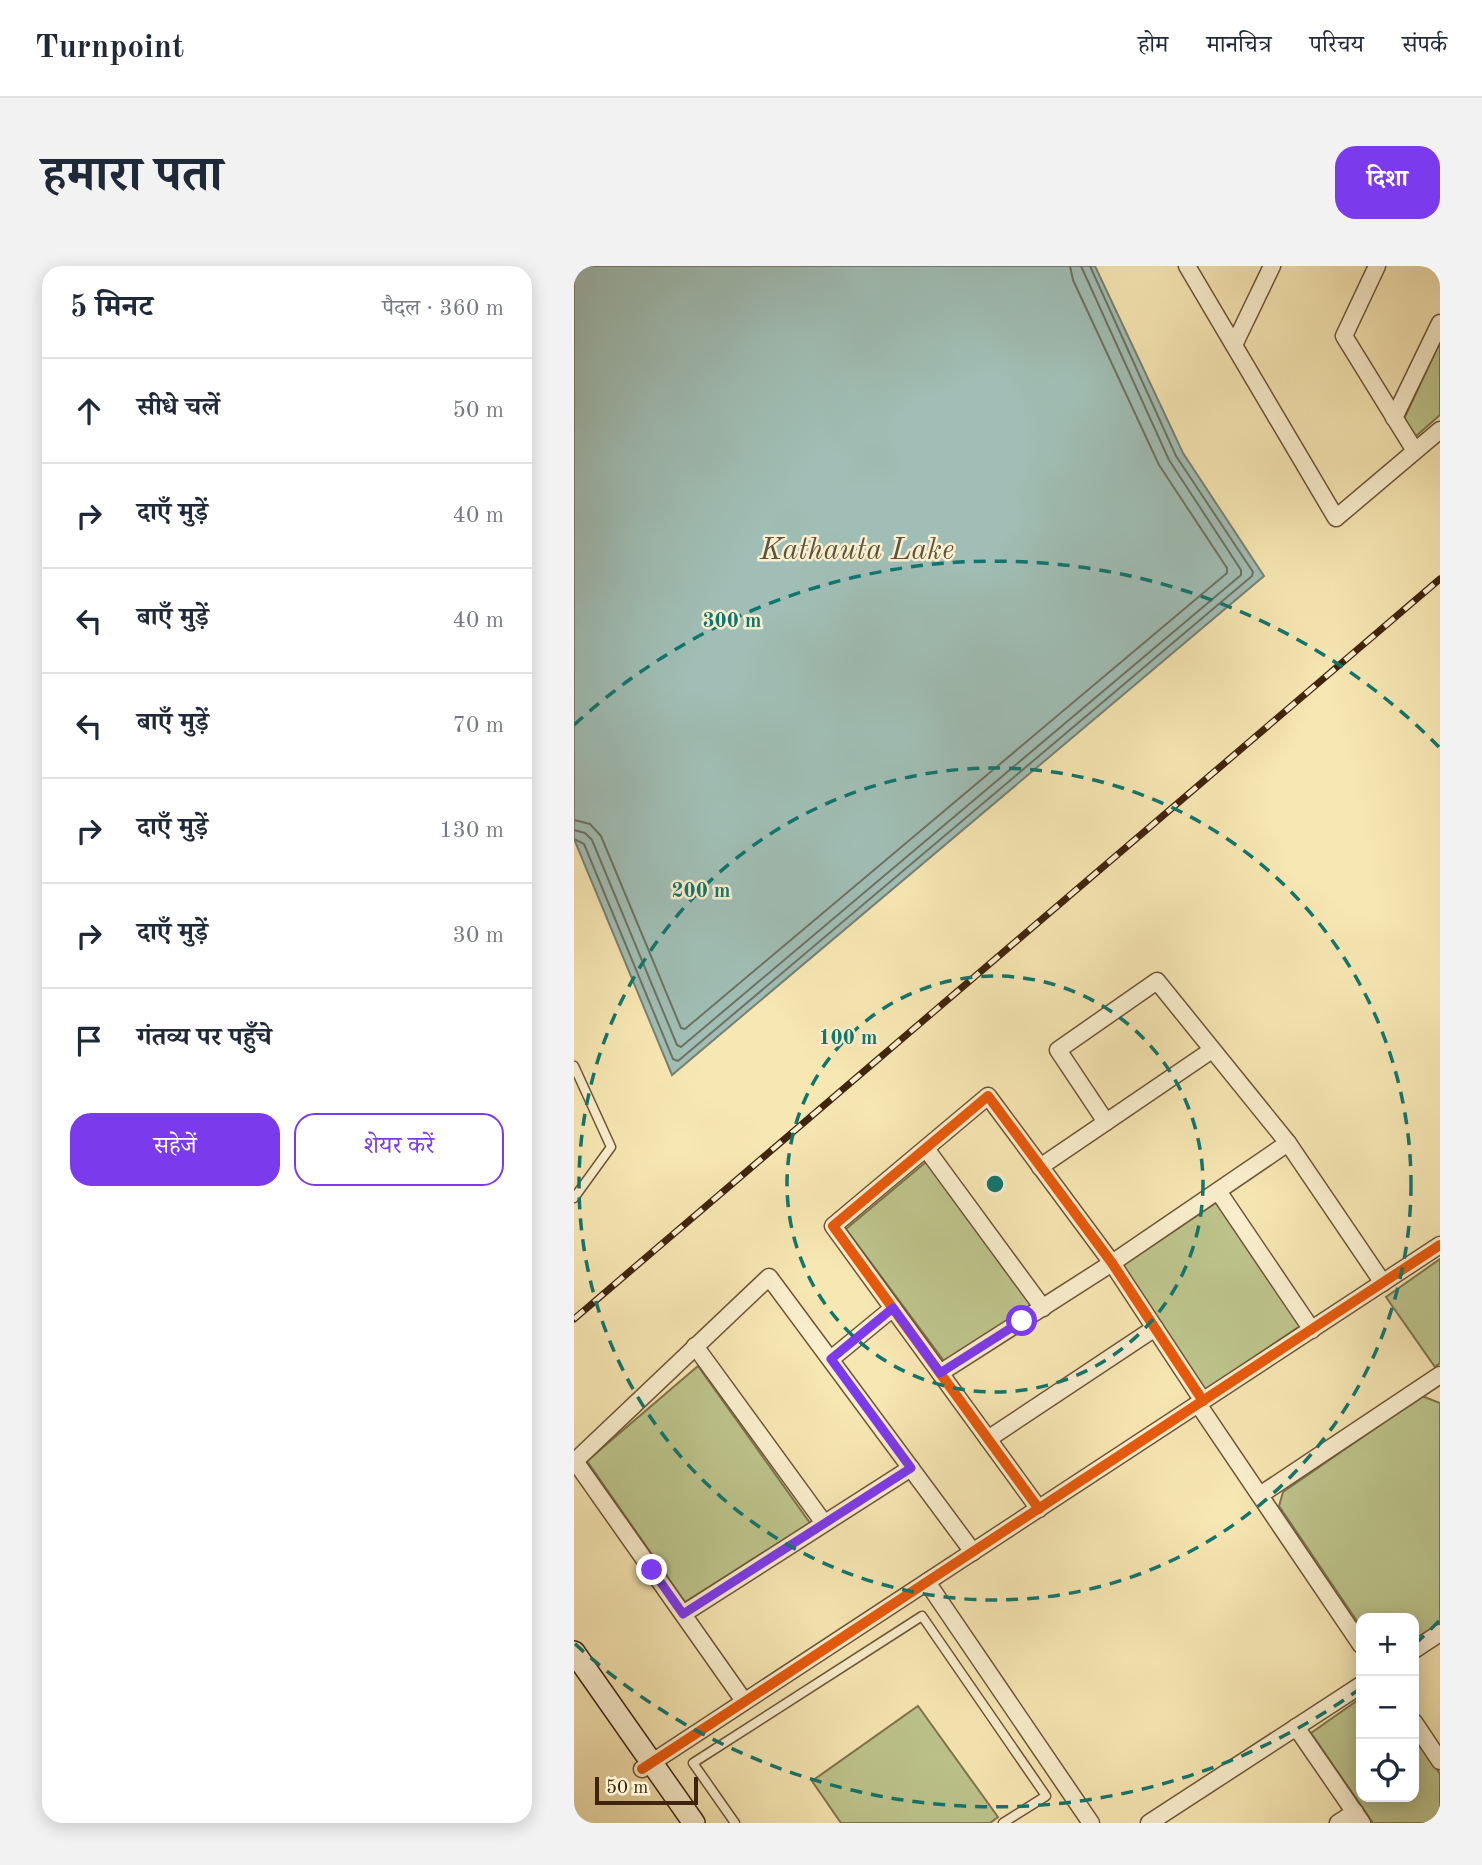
<!DOCTYPE html>
<html lang="hi">
<head>
<meta charset="utf-8">
<style>
	:root { --surface:#fff; --page:#f2f2f3; --text:#1f2937; --muted:#747a83; --line:#e0e1e3; --accent:#7c3aed }
	body { margin:0; font-family:"Old Standard TT","Noto Serif Devanagari",serif; background:var(--page); color:var(--text) }
	.controls { position:absolute; right:21px; bottom:21px; display:grid; overflow:hidden; border-radius:14px; box-shadow:0 4px 18px #0003 }
	.controls button { width:63px; height:63px; display:grid; place-items:center; padding:0; border:0; border-bottom:2px solid var(--line); background:var(--surface); color:var(--text); font:35px sans-serif }
	.scale { position:absolute; left:21px; bottom:18px; width:103px; box-sizing:border-box; padding-left:7px; border:4px solid #41240d; border-top:0; font-size:19px; line-height:24px; white-space:nowrap; color:#41240d; -webkit-text-stroke:5px #faefce; paint-order:stroke }
	.stop { position:absolute; width:21px; height:21px; margin:-16px; border:5px solid #7c3aed; border-radius:50%; background:#fff }
	.stop.end { background:#7c3aed; border-color:#fff; box-shadow:0 2px 7px #0008 }
	.list { margin:0; padding:0; list-style:none }
	h2 { display:flex; justify-content:space-between; align-items:center; height:91px; margin:0; padding:0 28px; font-size:30px }
	h2 small { font-size:23px; font-weight:400; color:var(--muted) }
	.list li { display:grid; grid-template-columns:46px 1fr auto; gap:21px; align-items:center; box-sizing:border-box; height:105px; padding:0 28px; border-top:2px solid var(--line) }
	.list b { display:block; font-size:26px; white-space:nowrap }
	.list em { font-size:23px; font-style:normal; color:var(--muted) }
	.actions { display:flex; gap:14px; padding:21px 28px }
	.actions a { flex:1; padding:16px 0; border:2px solid var(--accent); border-radius:21px; text-align:center; font-size:24px; color:var(--accent) }
	.actions .main { background:var(--accent); color:#fff }
	.icon { flex:none; width:38px; height:38px; fill:none; stroke:currentColor; stroke-width:2; stroke-linecap:round; stroke-linejoin:round }
	.map { position:relative; flex:none; width:866px; height:1557px; overflow:hidden; border-radius:21px }
	header { display:flex; align-items:center; gap:42px; box-sizing:border-box; height:98px; padding:0 35px; background:var(--surface); border-bottom:2px solid var(--line) }
	header strong { font-size:33px }
	nav { display:flex; gap:38px; margin-inline-start:auto; font-size:24px }
	.intro { display:flex; align-items:center; justify-content:space-between; box-sizing:border-box; height:168px; padding:0 42px }
	h1 { margin:0; font-size:49px }
	.button { padding:18px 32px; border-radius:21px; background:var(--accent); color:#fff; font-size:24px; font-weight:700 }
	main { display:flex; gap:42px; padding:0 42px }
	aside { flex:1; background:var(--surface); border-radius:21px; box-shadow:0 4px 18px #0003 }
	.map>svg:first-child { display:block }
</style>
</head>
<body>
<header>
<strong>Turnpoint</strong>
<nav><a>होम</a><a>मानचित्र</a><a>परिचय</a><a>संपर्क</a></nav>
</header>
<div class="intro"><h1>हमारा पता</h1><a class="button">दिशा</a></div>
<main>
<aside>
<h2>5 मिनट<small>पैदल · 360 m</small></h2>
<ul class="list">
<li><svg class="icon" aria-label="ahead" viewBox="0 0 24 24"><path d="M12 20V5M6 11l6-6 6 6"/></svg><div><b>सीधे चलें</b></div><em>50 m</em></li>
<li><svg class="icon" aria-label="right" viewBox="0 0 24 24"><path d="M7 20v-9h11M14 6l5 5-5 5"/></svg><div><b>दाएँ मुड़ें</b></div><em>40 m</em></li>
<li><svg class="icon" aria-label="left" viewBox="0 0 24 24"><path d="M17 20v-9H6M10 6l-5 5 5 5"/></svg><div><b>बाएँ मुड़ें</b></div><em>40 m</em></li>
<li><svg class="icon" aria-label="left" viewBox="0 0 24 24"><path d="M17 20v-9H6M10 6l-5 5 5 5"/></svg><div><b>बाएँ मुड़ें</b></div><em>70 m</em></li>
<li><svg class="icon" aria-label="right" viewBox="0 0 24 24"><path d="M7 20v-9h11M14 6l5 5-5 5"/></svg><div><b>दाएँ मुड़ें</b></div><em>130 m</em></li>
<li><svg class="icon" aria-label="right" viewBox="0 0 24 24"><path d="M7 20v-9h11M14 6l5 5-5 5"/></svg><div><b>दाएँ मुड़ें</b></div><em>30 m</em></li>
<li><svg class="icon" aria-label="arrive" viewBox="0 0 24 24"><path d="M6 21V4h12l-3 4 3 4H6"/></svg><div><b>गंतव्य पर पहुँचे</b></div></li>
</ul>
<div class="actions"><a class="main">सहेजें</a><a>शेयर करें</a></div>
</aside>
<div class="map">
<svg width="866" height="1557" viewBox="0 0 866 1557">
	<rect width="100%" height="100%" fill="#f7e7b3"/>
	<filter id="stains"><feTurbulence type="fractalNoise" baseFrequency=".00286" numOctaves="4"/><feColorMatrix values="0 0 0 0 .2 0 0 0 0 .09 0 0 0 0 .02 0 0 0 .5 -.17"/></filter>
	<radialGradient id="worn" r=".72"><stop offset=".6" stop-color="#630" stop-opacity="0"/><stop offset="1" stop-color="#630" stop-opacity=".3"/></radialGradient>
	<!-- green -->
	<g fill="#bdc58c" stroke="#7f744c" stroke-width="2">
		<polygon points="866,76 866,149 841,171 830,153"/>
		<polygon points="352,896 459,1039 370,1095 272,963"/>
		<polygon points="643,936 726,1060 631,1124 548,1000"/>
		<polygon points="866,993 866,1097 861,1101 812,1031"/>
		<polygon points="124,1100 236,1257 111,1336 13,1195"/>
		<polygon points="848,1130 866,1137 866,1357 840,1374 840,1352 787,1352 787,1361 705,1240 709,1226"/>
		<polygon points="787,1432 787,1531 840,1531 840,1470 866,1508 866,1557 799,1557 737,1467"/>
		<polygon points="344,1440 424,1551 416,1557 267,1557 238,1515"/>
	</g>
	<!-- water -->
	<polygon fill="#a0beb5" stroke="#7a8072" stroke-width="2" points="0,0 521,0 609,187 690,310 98,809 0,573"/>
	<g fill="none" stroke-linecap="round" stroke-linejoin="round">
		<!-- shore -->
		<g stroke="#707161" stroke-width="2">
			<polyline points="0,554 16,558 27,570 107,762 111,763 653,307 653,302 585,199 499,14 496,0"/>
			<polyline points="0,564 11,567 18,574 103,779 107,781 667,309 667,304 595,194 507,0"/>
			<polyline points="0,573 10,578 99,793 104,795 678,310 679,306 602,190 516,0"/>
		</g>
		<defs>
			<g id="lane">
				<polyline points="0,800 37,881 0,932"/>
				<polyline points="161,1557 119,1497 348,1350 472,1530 429,1557"/>
			</g>
			<g id="street">
				<polyline points="613,0 762,252 866,164"/>
				<polyline points="803,0 770,70 841,185"/>
				<polyline points="660,79 698,0"/>
				<polyline points="820,152 866,57"/>
				<polyline points="532,856 484,784 583,715 714,877 809,1017"/>
				<polyline points="353,884 469,1042"/>
				<polyline points="466,901 638,784"/>
				<polyline points="644,925 738,1064"/>
				<polyline points="121,1080 250,1257"/>
				<polyline points="257,1093 319,1042"/>
				<polyline points="366,1107 538,997 714,877"/>
				<polyline points="624,1138 787,1379"/>
				<polyline points="414,1173 581,1062"/>
				<polyline points="1,1195 170,1435"/>
				<polyline points="0,1196 195,1011 399,1286"/>
				<polyline points="686,1229 866,1109"/>
				<polyline points="465,1243 259,960 414,830 538,997 629,1135"/>
				<polyline points="353,1316 517,1557"/>
				<polyline points="109,1348 337,1202"/>
				<polyline points="840,1384 866,1367"/>
				<polyline points="840,1456 866,1495"/>
				<polyline points="722,1461 788,1557"/>
				<polyline points="68,1503 866,979"/>
				<polyline points="575,1557 787,1419"/>
				<polyline points="764,1557 781,1546"/>
			</g>
			<polyline id="secondary" points="0,1386 120,1557"/>
		</defs>
		<!-- lane casing -->
		<use href="#lane" stroke="#6e5536" stroke-width="11"/>
		<!-- street casing -->
		<use href="#street" stroke="#6e5536" stroke-width="19"/>
		<!-- secondary casing -->
		<use href="#secondary" stroke="#41240d" stroke-width="24"/>
		<!-- lane -->
		<use href="#lane" stroke="#faefce" stroke-width="8"/>
		<!-- street -->
		<use href="#street" stroke="#faefce" stroke-width="16"/>
		<!-- secondary -->
		<use href="#secondary" stroke="#faefce" stroke-width="21"/>
		<defs>
			<polyline id="rail" points="0,1053 866,313"/>
		</defs>
		<!-- rail casing -->
		<use href="#rail" stroke="#41240d" stroke-width="7"/>
		<!-- rail -->
		<use href="#rail" stroke="#faefce" stroke-width="4.5" stroke-dasharray="13" stroke-linecap="butt"/>
		<defs>
			<g id="cycleway">
				<polyline points="465,1243 259,960 414,830 538,997 629,1135"/>
				<polyline points="68,1503 866,979"/>
			</g>
		</defs>
		<!-- cycleway casing -->
		<use href="#cycleway" stroke="#faefce" stroke-width="15"/>
		<!-- cycleway -->
		<use href="#cycleway" stroke="#e8590c" stroke-width="10"/>
	</g>
	<g fill="none" stroke-linecap="round" stroke-linejoin="round">
		<!-- route -->
		<polyline stroke="#7c3aed" stroke-width="9" points="78,1304 109,1348 337,1202 257,1093 319,1042 366,1107 448,1055"/>
	</g>
	<!-- distance rings -->
	<g fill="none" stroke="#0f766e" stroke-width="3.5" stroke-dasharray="12 9">
		<circle cx="421" cy="918" r="208"/>
		<circle cx="421" cy="918" r="416"/>
		<path d="M865 1355A623 623 0 0 1 842 1377M787 1422A623 623 0 0 1 0 1377M0 459A623 623 0 0 1 865 481"/>
	</g>
	<g text-anchor="middle" stroke-width="5" stroke-linejoin="round" paint-order="stroke">
		<!-- water labels -->
		<g font-size="30" font-style="italic" fill="#5e523f" stroke="#faefce">
			<text x="283" y="293">Kathauta Lake</text>
		</g>
	</g>
	<circle cx="421" cy="918" r="10" fill="#0f766e" stroke="#faefce" stroke-width="3.5"/>
	<g font-size="21" text-anchor="middle" font-weight="bold" fill="#0f766e" stroke="#faefce" stroke-width="5" stroke-linejoin="round" paint-order="stroke">
		<text x="158" y="361">300 m</text>
		<text x="127" y="631">200 m</text>
		<text x="274" y="778">100 m</text>
	</g>
	<rect width="100%" height="100%" filter="url(#stains)"/>
	<rect width="100%" height="100%" fill="url(#worn)"/>
</svg>
<div class="controls">
<button>+</button>
<button>−</button>
<button><svg class="icon" aria-label="locate" viewBox="0 0 24 24"><circle cx="12" cy="12" r="6"/><path d="M12 2v4M12 18v4M2 12h4M18 12h4"/></svg></button>
</div>
<div class="scale">50 m</div>
<div class="stop" style="left:448px;top:1055px"></div>
<div class="stop end" style="left:78px;top:1304px"></div>
</div>
</main>
</body>
</html>
